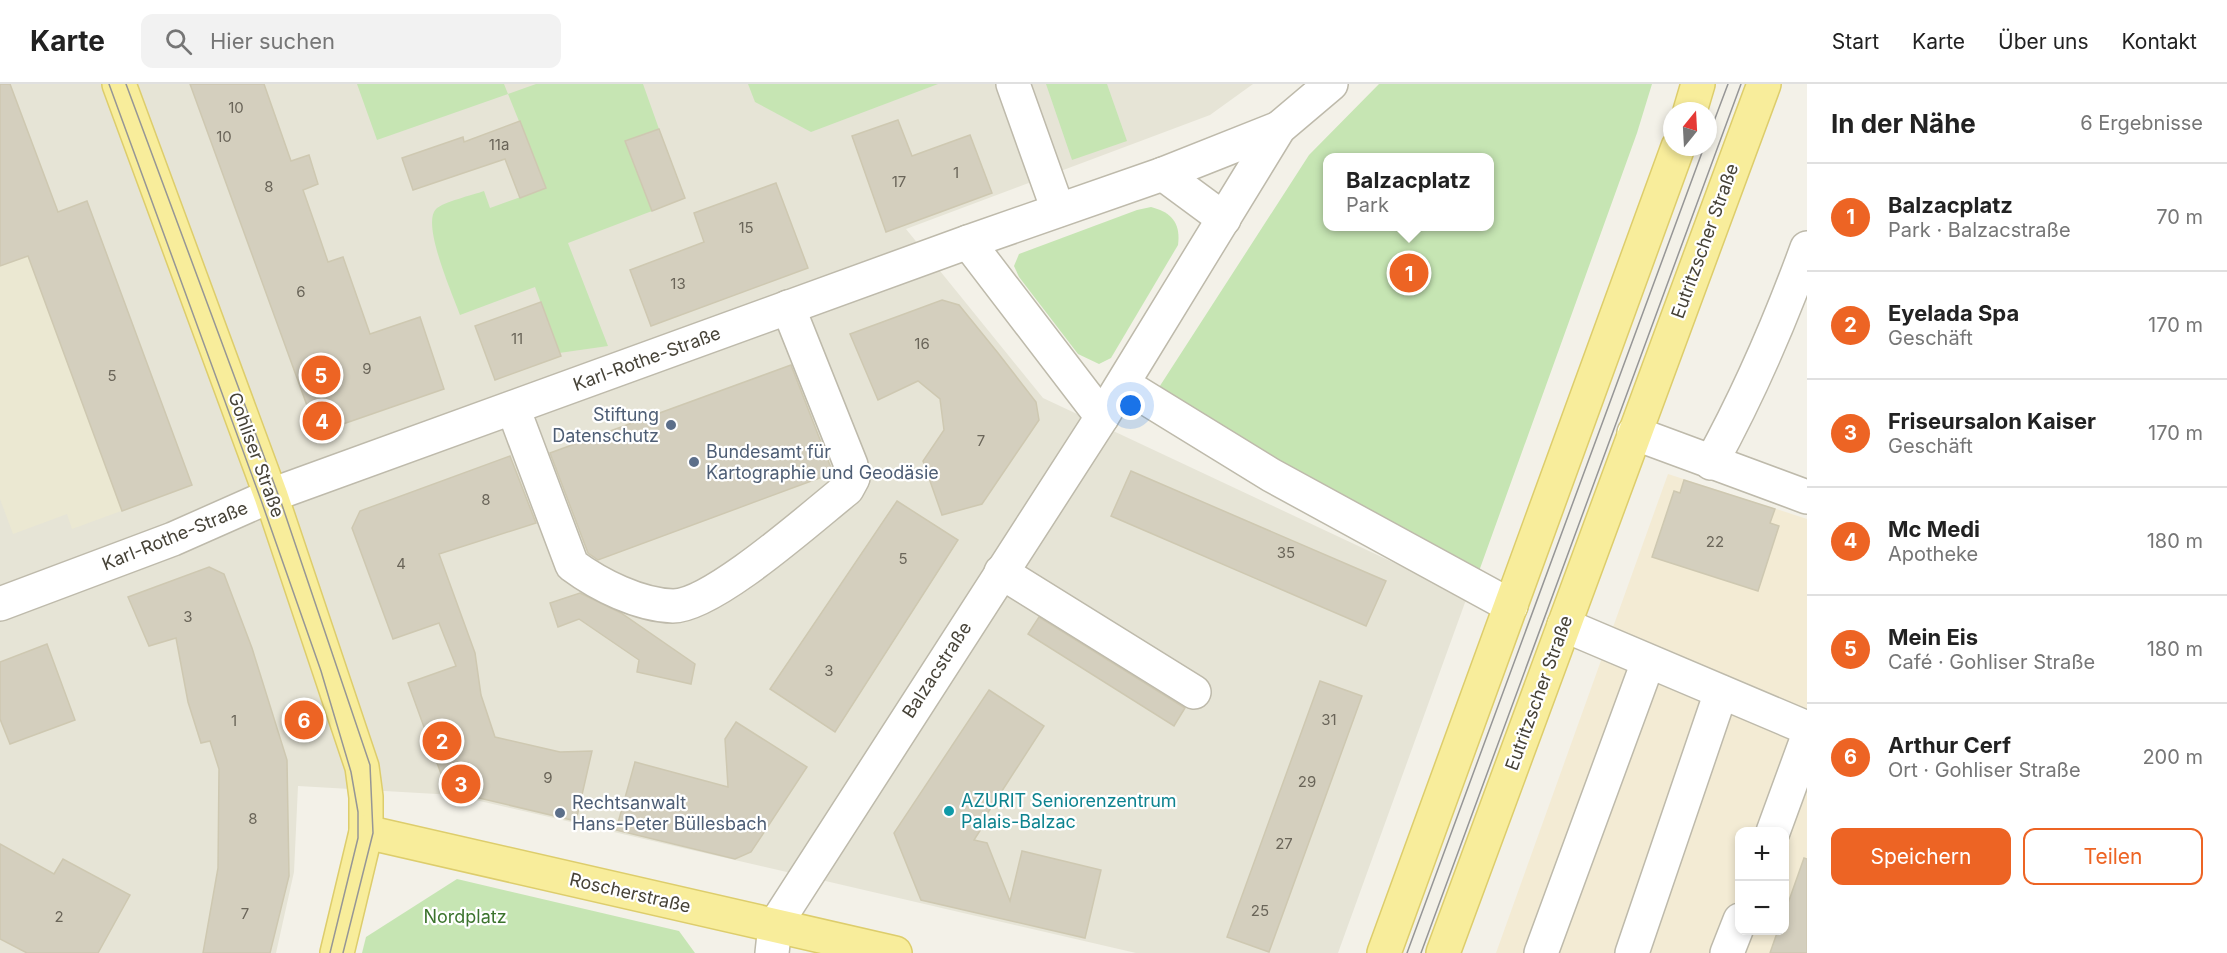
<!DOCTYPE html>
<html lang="de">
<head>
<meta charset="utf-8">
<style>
	:root { --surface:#fff; --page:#f2f2f2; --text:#222; --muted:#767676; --line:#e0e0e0; --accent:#ed6424 }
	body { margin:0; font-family:Inter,sans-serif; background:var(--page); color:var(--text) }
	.controls { position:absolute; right:18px; bottom:18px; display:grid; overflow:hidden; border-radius:12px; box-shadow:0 3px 9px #0003 }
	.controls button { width:54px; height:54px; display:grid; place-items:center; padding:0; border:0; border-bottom:2px solid var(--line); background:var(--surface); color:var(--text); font:30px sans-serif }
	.compass { position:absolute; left:1663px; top:18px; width:54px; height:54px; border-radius:50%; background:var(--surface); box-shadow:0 3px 9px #0003; rotate:18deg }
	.you { position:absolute; left:1131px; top:322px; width:21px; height:21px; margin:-15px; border:4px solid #fff; border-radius:50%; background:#1a73e8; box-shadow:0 0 0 9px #1a73e833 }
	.badge { display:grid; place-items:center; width:39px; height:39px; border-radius:50%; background:var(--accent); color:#fff; font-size:20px; font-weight:700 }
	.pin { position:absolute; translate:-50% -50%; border:3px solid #fff; box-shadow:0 2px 6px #0006 }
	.popup { position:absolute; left:1323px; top:69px; width:171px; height:78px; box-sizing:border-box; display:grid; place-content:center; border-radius:12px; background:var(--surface); filter:drop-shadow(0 2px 4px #0005); font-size:20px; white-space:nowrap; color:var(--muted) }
	.popup b { font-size:22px; color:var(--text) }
	.popup::after { content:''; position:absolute; left:50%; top:100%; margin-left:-12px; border:12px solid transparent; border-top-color:var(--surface) }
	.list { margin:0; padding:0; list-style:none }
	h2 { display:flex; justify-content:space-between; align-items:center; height:78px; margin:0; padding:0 24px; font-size:26px }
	h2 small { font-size:20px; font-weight:400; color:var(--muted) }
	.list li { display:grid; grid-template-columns:39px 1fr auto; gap:18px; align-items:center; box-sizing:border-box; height:108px; padding:0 24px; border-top:2px solid var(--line) }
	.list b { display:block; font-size:22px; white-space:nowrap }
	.list p { margin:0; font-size:20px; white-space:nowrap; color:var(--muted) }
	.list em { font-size:20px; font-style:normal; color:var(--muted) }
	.actions { display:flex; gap:12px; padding:18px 24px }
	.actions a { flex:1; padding:14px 0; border:2px solid var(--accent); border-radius:12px; text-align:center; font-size:21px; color:var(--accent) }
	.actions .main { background:var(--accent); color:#fff }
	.icon { flex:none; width:33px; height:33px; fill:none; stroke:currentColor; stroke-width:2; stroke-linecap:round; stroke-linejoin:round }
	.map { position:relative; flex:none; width:1807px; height:869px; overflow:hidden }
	header { display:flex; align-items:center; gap:36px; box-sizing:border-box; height:84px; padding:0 30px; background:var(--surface); border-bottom:2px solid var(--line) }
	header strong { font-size:28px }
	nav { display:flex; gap:33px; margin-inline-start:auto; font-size:21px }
	.search { width:420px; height:54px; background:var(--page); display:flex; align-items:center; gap:15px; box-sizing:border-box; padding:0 21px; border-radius:12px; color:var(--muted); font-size:22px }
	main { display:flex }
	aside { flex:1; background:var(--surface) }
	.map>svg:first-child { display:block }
</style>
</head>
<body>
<header>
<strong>Karte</strong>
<div class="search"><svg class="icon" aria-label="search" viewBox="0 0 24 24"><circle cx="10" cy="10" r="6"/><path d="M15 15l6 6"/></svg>Hier suchen</div>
<nav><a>Start</a><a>Karte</a><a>Über uns</a><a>Kontakt</a></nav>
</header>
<main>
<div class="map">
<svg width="1807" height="869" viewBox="0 0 1807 869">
	<rect width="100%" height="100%" fill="#f3f1e8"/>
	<!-- residential -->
	<polygon fill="#e6e4d6" points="0,0 1253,0 1210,31 906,145 1043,314 1467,513 1338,869 1136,869 454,711 298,702 294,788 276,869 0,869"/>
	<!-- commercial -->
	<path fill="#f3ebd4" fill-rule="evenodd" d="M1668,390L1807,435V869H1496ZM1740,748H1784V846H1740Z"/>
	<!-- education -->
	<polygon fill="#ebe8d2" points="16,15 58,128 87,117 192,401 72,445 67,430 13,450 0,415 0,21"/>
	<!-- green -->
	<g fill="#c6e5b3" fill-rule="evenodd">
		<path d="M357,0H504L508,10L536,0H643L659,45L626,57L652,127L568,159L608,262L559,269L535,203L460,231C453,211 421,140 436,125C443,118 473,111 484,107L490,124L546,104L508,10L377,56Z"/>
		<polygon points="748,0 938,0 811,48 755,18"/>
		<polygon points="1046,0 1107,0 1127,57 1072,76"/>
		<path d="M1379,0H1652L1637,49L1478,490L1156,308L1309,71ZM1328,74H1490V142H1328Z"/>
		<path d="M1151,123C1171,128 1181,139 1178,161L1111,274L1099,280L1078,270L1019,193L1014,182L1019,170L1137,126Z"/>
		<polygon points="457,795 679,847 695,869 362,869 366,853"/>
	</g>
	<!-- building -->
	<g fill="#d4cfbe" stroke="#cec8b1" stroke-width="1.5">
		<polygon points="0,0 10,0 58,128 87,117 192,401 122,427 28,172 0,182"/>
		<polygon points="190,0 264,0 291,77 309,71 318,100 303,106 316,143 328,178 343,173 370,250 420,233 444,305 317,349"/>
		<polygon points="898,36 912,72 970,51 992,109 886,148 852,52"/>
		<polygon points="520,37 546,104 520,114 505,75 413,106 402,74 463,53 464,58"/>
		<polygon points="659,45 685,114 652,127 625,57"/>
		<polygon points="776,99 808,184 651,242 630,186 704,158 694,129"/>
		<polygon points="942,216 959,221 998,269 1036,318 1039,336 982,420 942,431 923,377 944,346 940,315 918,297 878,316 850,250"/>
		<polygon points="541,218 561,272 495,296 475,242"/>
		<polygon points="791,281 833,389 598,476 588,469 550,369"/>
		<polygon points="510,372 536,439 439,470 475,569 481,611 495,653 560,668 592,667 576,737 458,709 444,698 408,599 456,582 439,539 393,555 352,444 360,427"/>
		<polygon points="1131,387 1386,497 1366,542 1111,432"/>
		<polygon points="1684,396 1775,425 1770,439 1779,442 1758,507 1652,473 1674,407 1680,409"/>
		<polygon points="897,417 958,456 835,648 770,605"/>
		<polygon points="209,483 224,490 252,564 287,676 289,792 270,869 203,869 218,784 219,685 210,657 201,659 188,618 176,554 149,562 128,513"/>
		<polygon points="580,509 621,529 695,580 691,600 637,588 639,576 579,535 558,543 550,519"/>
		<polygon points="1039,533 1185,624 1174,642 1028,550"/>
		<polygon points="47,560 75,636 10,660 0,635 0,578"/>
		<polygon points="1320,597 1362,612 1269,868 1227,853"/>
		<polygon points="989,606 1044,642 980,741 981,745 974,756 987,759 1010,817 1022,767 1101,786 1085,854 921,816 894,749"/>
		<polygon points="736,638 807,683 751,768 735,775 616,746 635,678 728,703 725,655"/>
		<polygon points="0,760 54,790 63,775 130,811 98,869 27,869 0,855"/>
		<polygon points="1804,774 1807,775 1807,869 1770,869 1778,846 1785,846 1785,828"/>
	</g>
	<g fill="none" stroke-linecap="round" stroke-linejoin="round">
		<defs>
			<g id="minor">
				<polyline points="1013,0 1058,126"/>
				<polyline points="1163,90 1224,135"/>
				<polyline points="968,158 1102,333"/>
				<polyline points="1123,300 1271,391 1511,522"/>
				<path d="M513,324L572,481C599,501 639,521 673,522C713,522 813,432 847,405L853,394L851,381L788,223"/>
				<polyline points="1634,349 1807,413"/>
				<path d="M1711,379C1749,310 1780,238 1807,164"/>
				<polyline points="1001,488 1194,608"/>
				<polyline points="0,520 173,455 277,409 968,158 1163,90 1279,44"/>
				<polyline points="1564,541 1807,644"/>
				<polyline points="1773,748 1807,655"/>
				<polyline points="772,869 775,841 1102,333 1279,44 1331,0"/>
				<polyline points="1541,869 1648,578"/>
				<polyline points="1632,869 1721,608"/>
				<polyline points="1727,869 1740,836"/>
			</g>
			<g id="major">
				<polyline points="119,0 271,412 362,683 366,713 366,748 337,869"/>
				<polyline points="1690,27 1698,0"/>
				<polyline points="366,748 895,869"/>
				<polyline points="1384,869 1678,63"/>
				<polyline points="1443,869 1764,0"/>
			</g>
		</defs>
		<!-- minor casing -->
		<use href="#minor" stroke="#bebaab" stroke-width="36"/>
		<!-- major casing -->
		<use href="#major" stroke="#ddcd6c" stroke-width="36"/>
		<!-- minor -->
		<use href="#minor" stroke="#fff" stroke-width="33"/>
		<!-- major -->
		<use href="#major" stroke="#f8ed9b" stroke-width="33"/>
		<!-- tram -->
		<g stroke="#969696" stroke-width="1.5">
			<polyline points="109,0 261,416 321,587 351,688 358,728 358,754 330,869"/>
			<polyline points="126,0 282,421 370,681 373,749 343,869"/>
			<polyline points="1708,53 1728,0"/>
			<polyline points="1407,869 1704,63"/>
			<polyline points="1421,869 1741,0"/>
		</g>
	</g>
	<!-- markers -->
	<g fill="#5c6f8a" stroke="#fff" stroke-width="2">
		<circle cx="671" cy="341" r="6"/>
		<circle cx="694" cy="378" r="6"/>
		<circle cx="560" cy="729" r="6"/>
	</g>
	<circle fill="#0f9aa8" stroke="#fff" stroke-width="2" cx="949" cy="727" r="6"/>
	<g text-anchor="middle" stroke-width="4.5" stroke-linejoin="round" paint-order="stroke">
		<!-- number labels -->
		<g font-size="15" fill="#6a6559">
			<text x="236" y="29">10</text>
			<text x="224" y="58">10</text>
			<text x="499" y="66">11a</text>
			<text x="956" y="94">1</text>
			<text x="899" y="103">17</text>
			<text x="269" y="108">8</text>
			<text x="746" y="149">15</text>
			<text x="678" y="205">13</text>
			<text x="301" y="213">6</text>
			<text x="517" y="260">11</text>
			<text x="922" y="265">16</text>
			<text x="367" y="290">9</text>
			<text x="112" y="297">5</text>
			<text x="981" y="362">7</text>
			<text x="486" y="421">8</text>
			<text x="1715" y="463">22</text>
			<text x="1286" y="474">35</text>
			<text x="903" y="480">5</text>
			<text x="401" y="485">4</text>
			<text x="188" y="538">3</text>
			<text x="829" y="592">3</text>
			<text x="1329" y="641">31</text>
			<text x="234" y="642">1</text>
			<text x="548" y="699">9</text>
			<text x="1307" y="703">29</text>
			<text x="253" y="740">8</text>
			<text x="1284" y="765">27</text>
			<text x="1260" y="832">25</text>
			<text x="245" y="835">7</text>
			<text x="59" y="838">2</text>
		</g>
		<!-- street labels -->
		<g font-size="18" fill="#464237" stroke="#fff">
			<text transform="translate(1705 157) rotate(-70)" y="6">Eutritzscher Straße</text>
			<text transform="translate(647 275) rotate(-20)" y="6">Karl-Rothe-Straße</text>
			<text transform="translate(256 371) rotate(70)" y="6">Gohliser Straße</text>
			<text transform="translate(175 452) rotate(-22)" y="6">Karl-Rothe-Straße</text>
			<text transform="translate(937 586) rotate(-57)" y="6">Balzacstraße</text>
			<text transform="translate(1539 609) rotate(-70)" y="6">Eutritzscher Straße</text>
			<text transform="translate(630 809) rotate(13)" y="6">Roscherstraße</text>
		</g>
		<!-- service labels -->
		<g font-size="18" fill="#4e5e75" stroke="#fff" text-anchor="start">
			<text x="659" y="337" text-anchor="end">Stiftung<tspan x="659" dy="21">Datenschutz</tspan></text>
			<text x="706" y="374">Bundesamt für<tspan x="706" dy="21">Kartographie und Geodäsie</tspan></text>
			<text x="572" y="725">Rechtsanwalt<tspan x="572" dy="21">Hans-Peter Büllesbach</tspan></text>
		</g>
		<!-- culture labels -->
		<g font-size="18" fill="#0d838f" stroke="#fff" text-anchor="start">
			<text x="961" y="723">AZURIT Seniorenzentrum<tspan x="961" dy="21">Palais-Balzac</tspan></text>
		</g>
		<!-- park labels -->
		<g font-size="18" fill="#3c742d" stroke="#fff">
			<text x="465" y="839">Nordplatz</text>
		</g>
	</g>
</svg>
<div class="controls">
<button>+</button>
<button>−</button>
</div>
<svg class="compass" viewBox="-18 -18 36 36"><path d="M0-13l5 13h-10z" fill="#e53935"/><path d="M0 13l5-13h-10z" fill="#767676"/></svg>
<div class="you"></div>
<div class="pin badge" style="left:1409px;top:189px">1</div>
<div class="popup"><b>Balzacplatz</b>Park</div>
<div class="pin badge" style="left:442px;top:657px">2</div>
<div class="pin badge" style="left:461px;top:700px">3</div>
<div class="pin badge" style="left:322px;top:337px">4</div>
<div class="pin badge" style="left:321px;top:291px">5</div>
<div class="pin badge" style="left:304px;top:636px">6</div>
</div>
<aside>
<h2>In der Nähe<small>6 Ergebnisse</small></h2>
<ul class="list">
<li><span class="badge">1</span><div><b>Balzacplatz</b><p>Park · Balzacstraße</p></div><em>70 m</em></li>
<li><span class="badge">2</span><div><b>Eyelada Spa</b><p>Geschäft</p></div><em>170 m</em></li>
<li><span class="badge">3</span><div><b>Friseursalon Kaiser</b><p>Geschäft</p></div><em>170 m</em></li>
<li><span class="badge">4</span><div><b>Mc Medi</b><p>Apotheke</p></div><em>180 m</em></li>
<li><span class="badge">5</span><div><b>Mein Eis</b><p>Café · Gohliser Straße</p></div><em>180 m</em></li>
<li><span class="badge">6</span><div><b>Arthur Cerf</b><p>Ort · Gohliser Straße</p></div><em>200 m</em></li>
</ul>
<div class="actions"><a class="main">Speichern</a><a>Teilen</a></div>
</aside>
</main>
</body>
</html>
